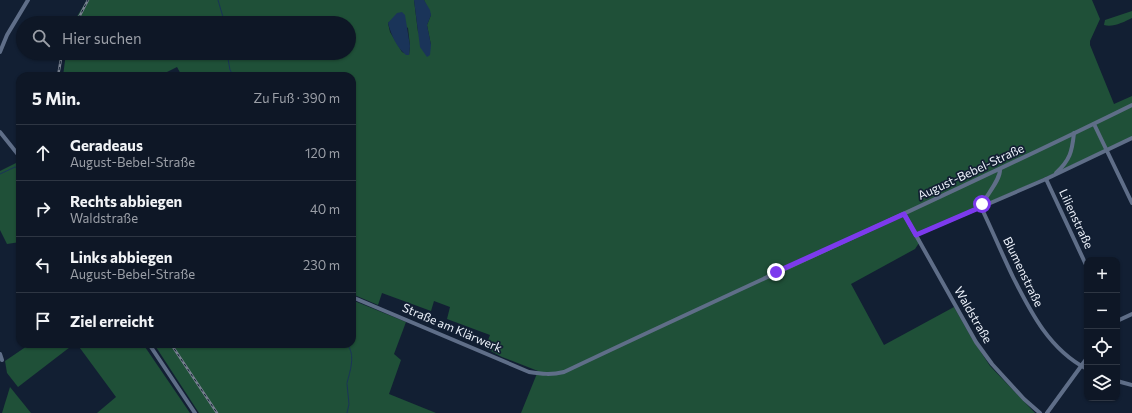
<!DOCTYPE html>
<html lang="de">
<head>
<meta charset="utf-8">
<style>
	:root { --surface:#0e1726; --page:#1c2432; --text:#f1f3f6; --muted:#9b9fa7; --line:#2e3643 }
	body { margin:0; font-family:Commissioner,sans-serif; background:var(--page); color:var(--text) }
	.controls { position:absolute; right:12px; bottom:12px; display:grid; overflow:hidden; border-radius:8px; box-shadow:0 1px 3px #0004 }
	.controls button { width:36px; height:36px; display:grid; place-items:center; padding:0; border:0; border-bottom:1px solid var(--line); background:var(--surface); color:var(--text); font:20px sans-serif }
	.stop { position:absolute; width:12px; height:12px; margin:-9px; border:3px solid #7c3aed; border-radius:50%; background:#fff }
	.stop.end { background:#7c3aed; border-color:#fff; box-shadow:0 1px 4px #0008 }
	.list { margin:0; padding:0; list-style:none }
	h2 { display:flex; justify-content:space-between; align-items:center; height:52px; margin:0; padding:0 16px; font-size:17px }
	h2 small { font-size:13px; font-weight:400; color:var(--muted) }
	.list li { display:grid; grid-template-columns:26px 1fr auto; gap:12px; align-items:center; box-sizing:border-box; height:56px; padding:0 16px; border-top:1px solid var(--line) }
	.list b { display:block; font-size:15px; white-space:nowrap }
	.list p { margin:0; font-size:13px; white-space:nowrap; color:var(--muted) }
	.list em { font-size:13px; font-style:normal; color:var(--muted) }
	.icon { flex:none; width:22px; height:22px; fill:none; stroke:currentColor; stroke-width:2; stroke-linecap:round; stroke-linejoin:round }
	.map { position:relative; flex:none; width:1132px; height:413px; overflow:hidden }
	.search { position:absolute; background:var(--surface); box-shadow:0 1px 3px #0004; left:16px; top:16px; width:340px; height:44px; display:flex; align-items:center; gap:10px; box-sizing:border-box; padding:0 14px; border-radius:22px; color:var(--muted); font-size:15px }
	.panel { position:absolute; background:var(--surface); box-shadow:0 1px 3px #0004; left:16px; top:72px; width:340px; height:276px; border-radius:12px }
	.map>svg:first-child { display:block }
</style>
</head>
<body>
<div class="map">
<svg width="1132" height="413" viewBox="0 0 1132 413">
	<rect width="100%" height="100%" fill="#121f33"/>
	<!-- green -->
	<g fill="#1f5038" fill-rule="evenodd">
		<path d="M87,0H414L418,32L431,45L427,25L431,15L424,0H1092L1100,19L1090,41V45L1114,104L1132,96V137L1046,177L917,234L921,240L915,249L851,284L884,345L954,307L971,337L990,366L1035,413H521L538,371L502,357L485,348L490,335L447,319L450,307L434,301L431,311L382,293L378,305L352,294V76H182L177,67L159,76H63L66,53H349V23H73ZM394,18L408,28L410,46L409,55L402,52L390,32L388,23Z"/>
		<path d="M1132,11V18C1124,22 1112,28 1104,25L1105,20Z"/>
		<polygon points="18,162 20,165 20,242 7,244 0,230 0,171"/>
		<polygon points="352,300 406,322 394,354 401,360 389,394 436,413 199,413 154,344 352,344"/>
		<polygon points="30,344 74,344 18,387 7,373 5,361"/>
		<polygon points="77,344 143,344 190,413 97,413 116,397"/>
		<polygon points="10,387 31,413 2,413"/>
	</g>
	<!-- water -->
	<g fill="#1a3459">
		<polygon points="414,0 424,0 430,10 431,15 427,25 431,45 430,55 427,57 420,47"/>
		<path d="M402,12L405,15L410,46L409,55H406C397,48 391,35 388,23L397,13Z"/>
	</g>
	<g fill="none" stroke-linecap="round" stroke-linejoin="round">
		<!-- stream -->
		<g stroke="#1a3459" stroke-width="1">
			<polyline points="218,0 223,17 223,23"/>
			<polyline points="227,53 230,70 234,76"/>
			<polyline points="0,174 15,167 20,168"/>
			<path d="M347,344C356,355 350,371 347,383"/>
			<polyline points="347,413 349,404 347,384"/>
		</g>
		<!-- minor -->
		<g stroke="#5f6e88" stroke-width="4">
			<polyline points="0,52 7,35 28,0"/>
			<polyline points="1094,124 1132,203"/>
			<polyline points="0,132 20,157"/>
			<path d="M1000,169C1001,180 985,196 981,207C992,230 1002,254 1013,277C1031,313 1050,350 1087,369"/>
			<path d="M1056,173C1070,160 1072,152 1074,133"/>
			<polyline points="1046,179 1087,267"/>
			<polyline points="904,214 976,342 992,364 1024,399 1040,413"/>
			<polyline points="916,235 1046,179 1132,138"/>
			<path d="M352,297L529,372C542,374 551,375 564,372C753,282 944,198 1132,105"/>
			<polyline points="1117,321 1132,314"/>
			<polyline points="149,344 195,413"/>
			<polyline points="0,354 2,360"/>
			<polyline points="1117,381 1132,385"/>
			<polyline points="1047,413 1087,358"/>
		</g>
		<defs>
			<g id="rail">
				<polyline points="76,23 88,0"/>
				<polyline points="58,76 62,53"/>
				<polyline points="171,344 217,413"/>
			</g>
		</defs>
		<!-- rail casing -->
		<use href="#rail" stroke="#77808f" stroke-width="2.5"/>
		<!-- rail -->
		<use href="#rail" stroke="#121f33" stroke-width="1" stroke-dasharray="3" stroke-linecap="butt"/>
	</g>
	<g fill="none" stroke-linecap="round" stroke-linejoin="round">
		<!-- route -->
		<polyline stroke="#7c3aed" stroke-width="5" points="776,272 904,214 916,235 981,207 982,204"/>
	</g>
	<g text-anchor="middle" stroke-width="3.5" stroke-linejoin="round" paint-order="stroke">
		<!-- street labels -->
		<g font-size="12" fill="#eff4fd" stroke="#121f33">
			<text transform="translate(971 172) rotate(-25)" y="4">August-Bebel-Straße</text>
			<text transform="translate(1076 219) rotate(65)" y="4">Lilienstraße</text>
			<text transform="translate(1023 272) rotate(64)" y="4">Blumenstraße</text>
			<text transform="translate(973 315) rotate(60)" y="4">Waldstraße</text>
			<text transform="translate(452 328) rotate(23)" y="4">Straße am Klärwerk</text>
		</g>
	</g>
</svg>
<div class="controls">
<button>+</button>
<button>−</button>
<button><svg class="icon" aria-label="locate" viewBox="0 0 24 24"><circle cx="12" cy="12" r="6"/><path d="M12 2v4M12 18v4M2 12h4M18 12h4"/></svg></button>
<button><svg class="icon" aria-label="layers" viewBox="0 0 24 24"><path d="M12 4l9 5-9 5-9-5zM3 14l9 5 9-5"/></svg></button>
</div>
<div class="stop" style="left:982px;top:204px"></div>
<div class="stop end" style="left:776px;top:272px"></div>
<div class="search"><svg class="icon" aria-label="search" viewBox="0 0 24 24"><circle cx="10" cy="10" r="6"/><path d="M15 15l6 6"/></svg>Hier suchen</div>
<section class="panel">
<h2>5 Min.<small>Zu Fuß · 390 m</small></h2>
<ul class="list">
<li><svg class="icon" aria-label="ahead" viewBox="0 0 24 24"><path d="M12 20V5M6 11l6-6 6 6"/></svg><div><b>Geradeaus</b><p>August-Bebel-Straße</p></div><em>120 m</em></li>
<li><svg class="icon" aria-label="right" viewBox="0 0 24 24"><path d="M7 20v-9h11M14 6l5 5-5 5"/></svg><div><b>Rechts abbiegen</b><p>Waldstraße</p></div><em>40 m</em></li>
<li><svg class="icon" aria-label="left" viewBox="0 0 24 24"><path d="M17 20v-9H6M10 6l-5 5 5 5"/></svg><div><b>Links abbiegen</b><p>August-Bebel-Straße</p></div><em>230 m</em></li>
<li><svg class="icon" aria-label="arrive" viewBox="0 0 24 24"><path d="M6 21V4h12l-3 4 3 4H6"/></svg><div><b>Ziel erreicht</b></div></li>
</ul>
</section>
</div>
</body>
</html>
